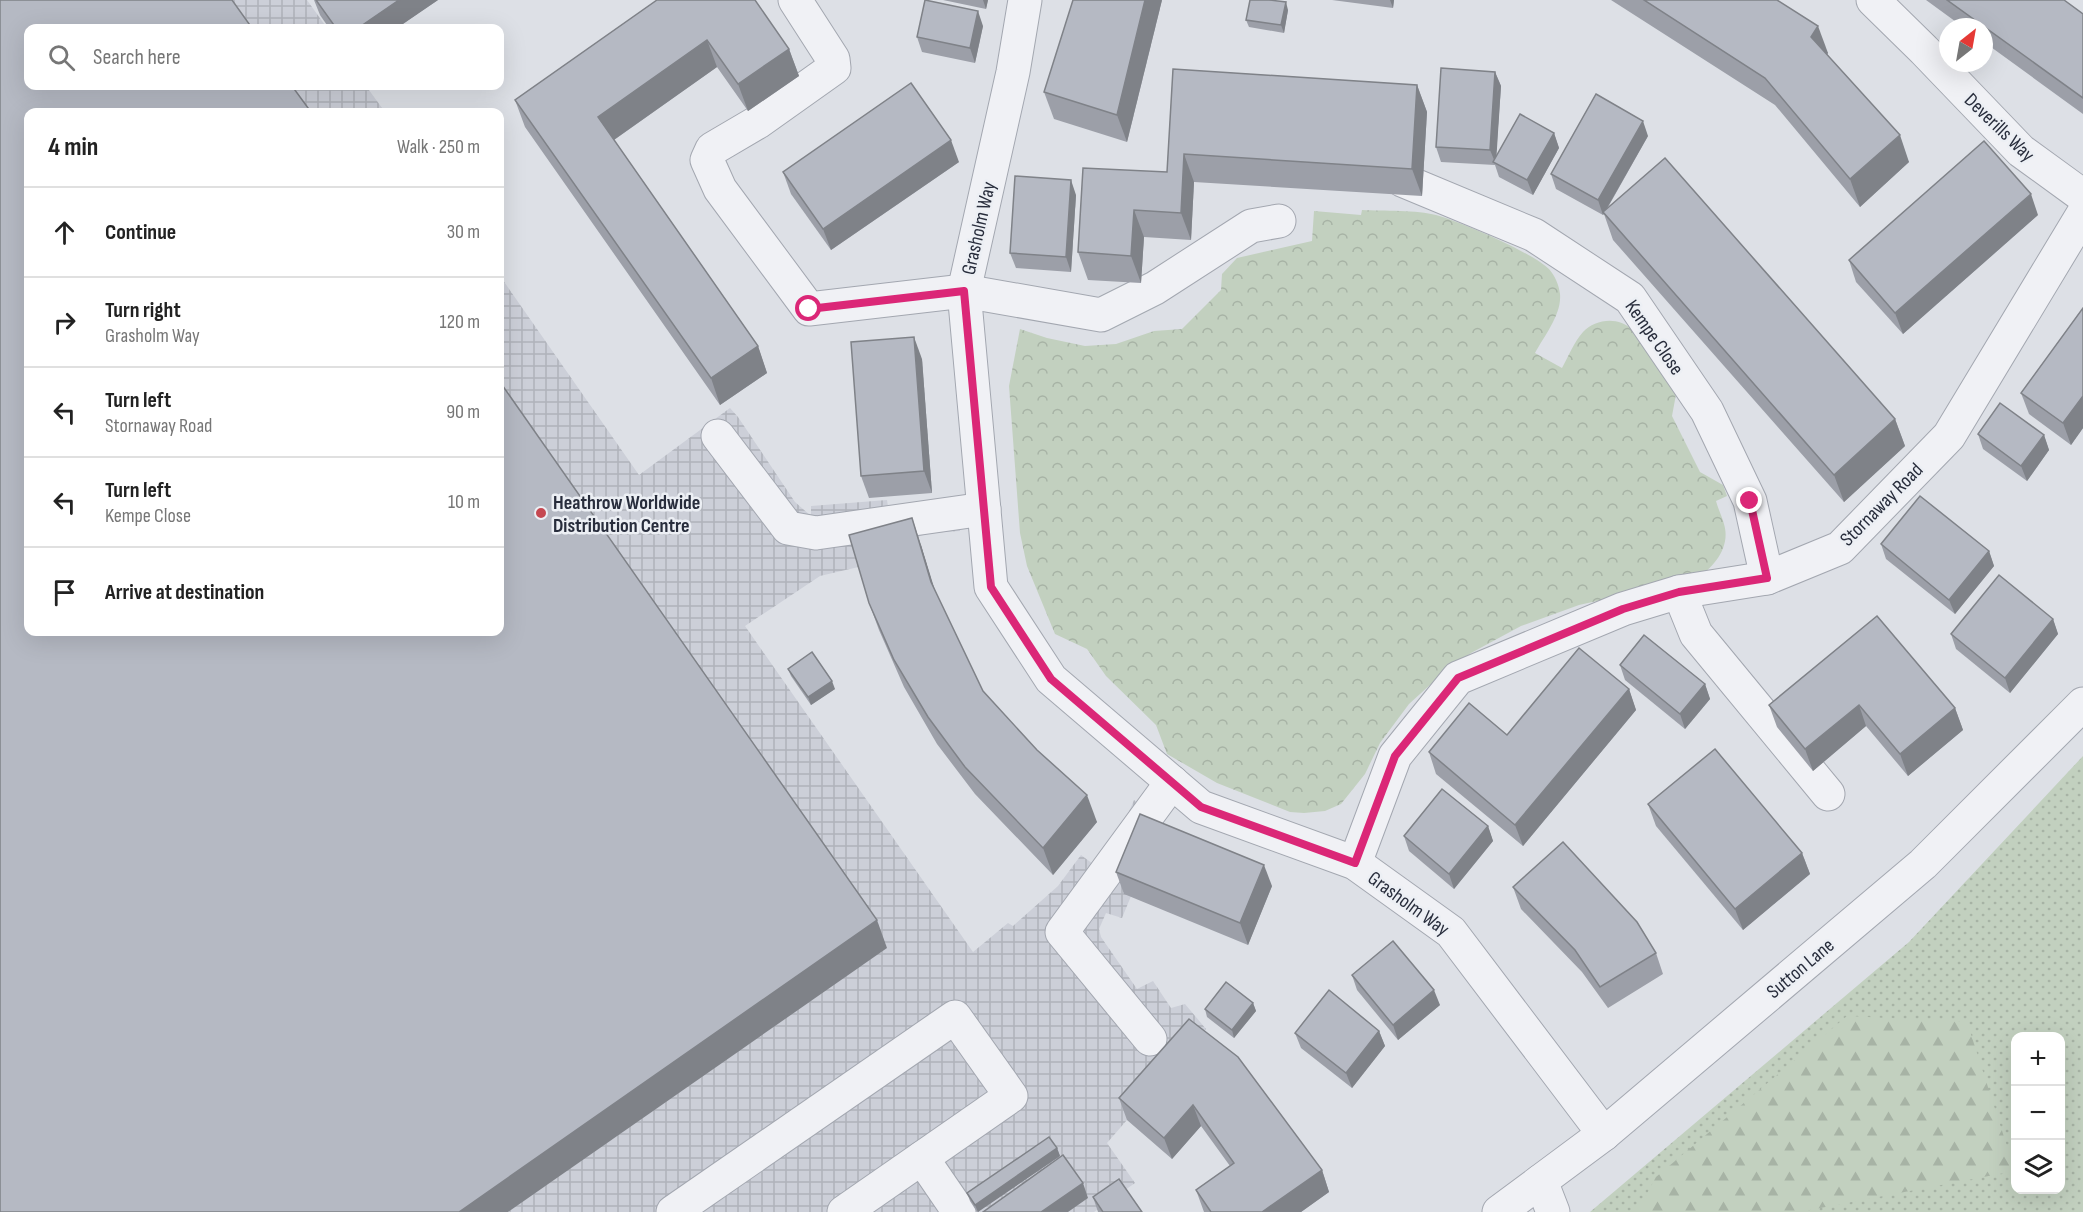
<!DOCTYPE html>
<html lang="en">
<head>
<meta charset="utf-8">
<style>
	:root { --surface:#fff; --page:#f2f2f2; --text:#222; --muted:#767676; --line:#e0e0e0 }
	body { margin:0; font-family:"Sofia Sans Condensed",sans-serif; background:var(--page); color:var(--text) }
	.controls { position:absolute; right:18px; bottom:18px; display:grid; overflow:hidden; border-radius:12px; box-shadow:0 6px 24px #0002 }
	.controls button { width:54px; height:54px; display:grid; place-items:center; padding:0; border:0; border-bottom:2px solid var(--line); background:var(--surface); color:var(--text); font:30px sans-serif }
	.compass { position:absolute; left:1939px; top:18px; width:54px; height:54px; border-radius:50%; background:var(--surface); box-shadow:0 6px 24px #0002; rotate:31deg }
	.stop { position:absolute; width:18px; height:18px; margin:-14px; border:4px solid #db2777; border-radius:50%; background:#fff }
	.stop.end { background:#db2777; border-color:#fff; box-shadow:0 2px 6px #0008 }
	.list { margin:0; padding:0; list-style:none }
	h2 { display:flex; justify-content:space-between; align-items:center; height:78px; margin:0; padding:0 24px; font-size:26px }
	h2 small { font-size:20px; font-weight:400; color:var(--muted) }
	.list li { display:grid; grid-template-columns:39px 1fr auto; gap:18px; align-items:center; box-sizing:border-box; height:90px; padding:0 24px; border-top:2px solid var(--line) }
	.list b { display:block; font-size:22px; white-space:nowrap }
	.list p { margin:0; font-size:20px; white-space:nowrap; color:var(--muted) }
	.list em { font-size:20px; font-style:normal; color:var(--muted) }
	.icon { flex:none; width:33px; height:33px; fill:none; stroke:currentColor; stroke-width:2; stroke-linecap:round; stroke-linejoin:round }
	.map { position:relative; flex:none; width:2083px; height:1212px; overflow:hidden }
	.search { position:absolute; background:var(--surface); box-shadow:0 6px 24px #0002; left:24px; top:24px; width:480px; height:66px; display:flex; align-items:center; gap:15px; box-sizing:border-box; padding:0 21px; border-radius:12px; color:var(--muted); font-size:22px }
	.panel { position:absolute; background:var(--surface); box-shadow:0 6px 24px #0002; left:24px; top:108px; width:480px; height:528px; border-radius:12px }
	.map>svg:first-child { display:block }
</style>
</head>
<body>
<div class="map">
<svg width="2083" height="1212" viewBox="0 0 2083 1212">
	<defs>
		<pattern id="industrial-grid" width="8" height="8" patternUnits="userSpaceOnUse" patternTransform="scale(1.5)"><rect width="8" height="8" fill="#cccfd8"/><path d="M0 4h8M4 0v8" fill="none" stroke="#afb2ba"/></pattern>
		<pattern id="grass-dots" width="8" height="8" patternUnits="userSpaceOnUse" patternTransform="scale(1.5)"><rect width="8" height="8" fill="#c2d0bf"/><path d="M2 2h.1M6 6h.1" fill="none" stroke="#a7b3a5" stroke-width="1.8" stroke-linecap="round"/></pattern>
		<pattern id="forest-firs" width="22" height="20" patternUnits="userSpaceOnUse" patternTransform="scale(1.5)"><rect width="22" height="20" fill="#c2d0bf"/><path d="M5 1l3.5 6h-7zM16 11l3.5 6h-7z" fill="#a7b3a5"/></pattern>
		<pattern id="park-crowns" width="20" height="18" patternUnits="userSpaceOnUse" patternTransform="scale(1.5)"><rect width="20" height="18" fill="#c2d0bf"/><path d="M2 6a3 3 0 1 1 6 0M12 15a3 3 0 1 1 6 0" fill="none" stroke="#a7b3a5"/></pattern>
	</defs>
	<rect width="100%" height="100%" fill="#dde0e6"/>
	<!-- industrial -->
	<polygon fill="url(#industrial-grid)" points="0,0 307,0 327,28 28,28 28,86 366,86 385,112 28,112 28,632 500,632 500,276 639,475 730,408 738,417 795,502 811,516 811,506 887,500 889,513 959,508 960,531 929,533 882,549 884,561 820,576 745,626 973,952 1008,923 1013,926 1058,886 1081,855 1093,864 1121,830 1134,800 1155,814 1136,884 1122,918 1106,913 1099,929 1101,937 1137,989 1153,981 1171,1008 1185,1004 1206,1029 1107,1143 1135,1183 1094,1212 0,1212"/>
	<!-- grass -->
	<path fill="url(#grass-dots)" fill-rule="evenodd" d="M2083,756V1212H1590L1909,942ZM2016,1036H2060V1190H2016Z"/>
	<!-- forest -->
	<polygon fill="url(#forest-firs)" points="1847,1016 1967,1022 2015,1171 1799,1212 1637,1212 1656,1177"/>
	<!-- park -->
	<path fill="url(#park-crowns)" d="M1362,210C1383,211 1418,210 1436,215C1459,221 1533,253 1549,269C1555,276 1559,285 1560,294C1562,314 1544,336 1535,353L1562,368C1568,357 1574,342 1583,332C1595,319 1619,316 1632,330C1647,344 1664,372 1677,389L1672,416L1700,472L1723,485L1727,496L1716,501C1718,509 1722,516 1724,524C1731,547 1714,567 1696,579L1579,605L1521,626L1471,653L1442,674L1409,704L1380,743L1365,774L1341,804L1325,811L1304,813L1290,812L1217,783L1167,754L1156,725L1106,676L1087,649L1055,634L1027,566L1020,533L1009,386L1020,329L1047,338L1085,346L1116,344L1154,331L1182,329L1221,290L1222,274L1237,258L1312,241L1314,211L1361,215Z"/>
	<g fill="none" stroke-linecap="round" stroke-linejoin="round">
		<defs>
			<g id="minor">
				<polyline points="795,0 833,59 834,68 758,122 712,149 707,160 720,189 809,309 964,291 1101,315 1155,288 1251,226 1279,221"/>
				<polyline points="1025,0 1013,72 964,291 991,587 1051,679 1201,807 1355,863 1451,932 1604,1134"/>
				<polyline points="1873,0 1924,50 2021,151 2083,196"/>
				<polyline points="1402,180 1534,235 1630,298 1707,411 1750,501 1767,578"/>
				<polyline points="718,436 788,528 816,533 984,509"/>
				<polyline points="1679,592 1696,634 1828,794"/>
				<polyline points="1355,863 1395,756 1458,678 1623,609 1679,592 1767,578 1840,548 1949,436 2083,214"/>
				<polyline points="1150,1039 1062,932 1172,782"/>
				<polyline points="922,1158 959,1212"/>
				<polyline points="1541,1181 1553,1212"/>
				<polyline points="673,1212 955,1017 1011,1096 844,1212"/>
				<polyline points="1499,1212 1604,1134 1923,864 2083,704"/>
			</g>
		</defs>
		<!-- minor casing -->
		<use href="#minor" stroke="#a3a7b0" stroke-width="35"/>
		<!-- minor -->
		<use href="#minor" stroke="#f0f1f5" stroke-width="33"/>
	</g>
	<!-- wall -->
	<g fill="#9c9fa8">
		<polygon points="314,0 438,0 397,28 329,28 320,15"/>
		<polygon points="657,0 789,49 799,76 748,111 717,67 614,140 758,346 767,373 720,405 525,127 515,100"/>
		<polygon points="943,0 988,0 986,9"/>
		<polygon points="1162,0 1127,142 1054,119 1044,92"/>
		<polygon points="1332,0 1394,0 1393,8"/>
		<polygon points="1611,0 1777,0 1828,53 1827,54 1909,162 1860,207 1775,105"/>
		<polygon points="1926,0 2064,0 2083,14 2083,114 1984,42 1984,27 1963,27"/>
		<polygon points="1288,10 1284,33 1249,27 1246,20"/>
		<polygon points="983,26 975,63 922,52 917,37"/>
		<polygon points="1173,69 1417,85 1427,112 1422,196 1194,182 1191,240 1144,237 1141,283 1088,280 1078,252 1167,172"/>
		<polygon points="1495,72 1501,86 1496,156 1554,133 1559,148 1533,195 1499,177 1495,165 1441,162 1436,147"/>
		<polygon points="1648,136 1607,209 1895,419 1905,446 1844,502 1613,240 1604,214 1603,215 1556,189 1551,174"/>
		<polygon points="959,162 831,250 791,194 783,172"/>
		<polygon points="1076,195 1071,272 1016,268 1010,253"/>
		<polygon points="2038,215 1903,334 1856,282 1849,260"/>
		<polygon points="2083,308 2083,428 2071,445 2029,414 2021,393"/>
		<polygon points="922,359 932,493 869,498 861,476"/>
		<polygon points="1978,434 2044,435 2049,450 2027,481 1983,449"/>
		<polygon points="1881,544 1989,551 1994,566 1955,614 1886,559"/>
		<polygon points="921,545 935,592 983,691 1097,822 1053,875 975,794 937,744 904,687 879,630 869,603"/>
		<polygon points="1877,616 1955,708 1963,730 1908,776 1866,726 1813,771 1777,727 1769,705"/>
		<polygon points="2053,619 2058,634 2010,693 1956,649 1951,634"/>
		<polygon points="1620,665 1705,684 1710,699 1685,729 1625,680"/>
		<polygon points="788,669 835,689 811,705 791,676"/>
		<polygon points="1629,689 1636,710 1523,846 1436,774 1429,752 1507,735"/>
		<polygon points="1648,804 1802,853 1810,874 1743,930 1656,826"/>
		<polygon points="1488,826 1493,841 1454,889 1409,851 1404,836"/>
		<polygon points="1116,872 1272,886 1248,945 1124,894"/>
		<polygon points="1513,887 1656,953 1663,974 1608,1008 1582,972 1521,909"/>
		<polygon points="1352,975 1440,1005 1398,1040 1357,990"/>
		<polygon points="1253,1003 1256,1011 1234,1038 1207,1017 1205,1009"/>
		<polygon points="1189,1019 1322,1170 1329,1192 1301,1212 1204,1212 1196,1190 1230,1166 1201,1126 1172,1159 1127,1120 1119,1098"/>
		<polygon points="1379,1031 1385,1046 1352,1088 1301,1048 1295,1033"/>
		<polygon points="1057,1148 1060,1156 977,1212 970,1201 967,1193"/>
		<polygon points="1093,1197 1142,1212 1098,1212"/>
	</g>
	<!-- shaded-wall -->
	<g fill="#7f8288">
		<polygon points="399,0 438,0 397,28 358,28"/>
		<polygon points="983,0 988,0 986,9"/>
		<polygon points="1145,0 1162,0 1127,142 1117,115"/>
		<polygon points="1390,0 1394,0 1393,8"/>
		<polygon points="1286,2 1288,10 1284,33 1281,25"/>
		<polygon points="978,11 983,26 975,63 970,48"/>
		<polygon points="1818,26 1828,53 1821,64 1811,37"/>
		<polygon points="707,40 717,67 608,144 598,117"/>
		<polygon points="789,49 799,76 748,111 738,84"/>
		<polygon points="1495,72 1501,86 1496,163 1495,162 1490,150"/>
		<polygon points="1417,85 1427,112 1422,196 1412,169"/>
		<polygon points="1643,121 1648,136 1603,215 1598,200"/>
		<polygon points="1554,133 1559,148 1533,195 1527,180"/>
		<polygon points="1900,135 1909,162 1860,207 1850,179"/>
		<polygon points="951,140 959,162 831,250 823,229"/>
		<polygon points="1184,154 1194,182 1191,240 1181,213"/>
		<polygon points="1071,180 1076,195 1071,272 1066,257"/>
		<polygon points="2031,194 2038,215 1903,334 1895,313"/>
		<polygon points="1134,210 1144,237 1141,283 1131,256"/>
		<polygon points="914,337 922,359 932,493 924,471"/>
		<polygon points="758,346 767,373 720,405 711,378"/>
		<polygon points="2083,396 2083,428 2071,445 2063,423"/>
		<polygon points="1895,419 1905,446 1844,502 1834,475"/>
		<polygon points="2044,435 2049,450 2027,481 2021,466"/>
		<polygon points="912,518 921,545 941,610 931,582"/>
		<polygon points="1989,551 1994,566 1955,614 1949,600"/>
		<polygon points="2053,619 2058,634 2010,693 2005,678"/>
		<polygon points="832,681 835,689 811,705 808,697"/>
		<polygon points="1705,684 1710,699 1685,729 1680,714"/>
		<polygon points="1629,689 1636,710 1523,846 1515,825"/>
		<polygon points="1859,705 1866,726 1813,771 1805,749"/>
		<polygon points="1955,708 1963,730 1908,776 1900,754"/>
		<polygon points="1087,795 1097,822 1053,875 1043,848"/>
		<polygon points="1488,826 1493,841 1454,889 1449,874"/>
		<polygon points="1802,853 1810,874 1743,930 1735,909"/>
		<polygon points="1264,865 1272,886 1248,945 1240,923"/>
		<polygon points="877,920 887,948 508,1212 459,1212"/>
		<polygon points="1434,990 1440,1005 1398,1040 1393,1025"/>
		<polygon points="1253,1003 1256,1011 1234,1038 1232,1030"/>
		<polygon points="1379,1031 1385,1046 1352,1088 1346,1073"/>
		<polygon points="1193,1105 1201,1126 1172,1159 1164,1138"/>
		<polygon points="1057,1148 1060,1156 978,1212 975,1205"/>
		<polygon points="1322,1170 1329,1192 1301,1212 1262,1212"/>
		<polygon points="1083,1183 1088,1198 1068,1212 1041,1212"/>
	</g>
	<!-- building -->
	<g fill="#b5b9c3" stroke="#7f8288" stroke-width="1.5">
		<polygon points="0,0 232,0 252,28 28,28 28,86 292,86 311,112 28,112 28,632 500,632 500,382 877,920 459,1212 0,1212"/>
		<polygon points="316,0 399,0 358,28 336,28"/>
		<polygon points="657,0 755,0 789,49 738,84 707,40 598,117 758,346 711,378 515,100"/>
		<polygon points="925,0 978,11 970,48 917,37"/>
		<polygon points="1073,0 1145,0 1117,115 1044,92"/>
		<polygon points="1250,0 1269,0 1286,2 1281,25 1246,20"/>
		<polygon points="1644,0 1777,0 1818,26 1811,37 1900,135 1850,179 1765,78"/>
		<polygon points="1947,0 2064,0 2083,14 2083,98"/>
		<polygon points="1441,68 1495,72 1490,150 1436,147"/>
		<polygon points="1173,69 1417,85 1412,169 1184,154 1181,213 1134,210 1131,256 1078,252 1083,168 1167,172"/>
		<polygon points="911,83 951,140 823,229 783,172"/>
		<polygon points="1596,94 1643,121 1598,200 1551,174"/>
		<polygon points="1520,114 1554,133 1527,180 1493,162"/>
		<polygon points="1984,141 2031,194 1895,313 1849,260"/>
		<polygon points="1665,158 1895,419 1834,475 1603,212"/>
		<polygon points="1015,176 1071,180 1066,257 1010,253"/>
		<polygon points="2083,308 2083,396 2063,423 2021,393"/>
		<polygon points="914,337 924,471 861,476 851,342"/>
		<polygon points="2000,403 2044,435 2021,466 1978,434"/>
		<polygon points="1920,496 1989,551 1949,600 1881,544"/>
		<polygon points="912,518 931,582 983,691 1037,750 1087,795 1043,848 965,767 928,717 894,660 869,603 849,535"/>
		<polygon points="1999,575 2053,619 2005,678 1951,634"/>
		<polygon points="1877,616 1955,708 1900,754 1859,705 1805,749 1769,705"/>
		<polygon points="1644,635 1705,684 1680,714 1620,665"/>
		<polygon points="1579,648 1629,689 1515,825 1429,752 1469,703 1507,735"/>
		<polygon points="812,652 832,681 808,697 788,669"/>
		<polygon points="1715,749 1802,853 1735,909 1648,804"/>
		<polygon points="1442,789 1488,826 1449,874 1404,836"/>
		<polygon points="1140,814 1264,865 1240,923 1116,872"/>
		<polygon points="1563,842 1637,922 1656,953 1600,987 1575,950 1513,887"/>
		<polygon points="1393,941 1434,990 1393,1025 1352,975"/>
		<polygon points="1226,982 1253,1003 1232,1030 1205,1009"/>
		<polygon points="1329,990 1379,1031 1346,1073 1295,1033"/>
		<polygon points="1189,1019 1238,1057 1322,1170 1262,1212 1211,1212 1196,1190 1234,1163 1193,1105 1164,1138 1119,1098"/>
		<polygon points="1049,1137 1057,1148 975,1205 967,1193"/>
		<polygon points="1063,1155 1083,1183 1041,1212 983,1212"/>
		<polygon points="1119,1179 1142,1212 1103,1212 1093,1197"/>
	</g>
	<g fill="none" stroke-linecap="round" stroke-linejoin="round">
		<!-- route -->
		<polyline stroke="#db2777" stroke-width="8" points="809,309 964,291 991,587 1051,679 1201,807 1355,863 1395,756 1458,678 1623,609 1679,592 1767,578 1750,501"/>
	</g>
	<!-- markers -->
	<circle fill="#c54851" stroke="#eceff4" stroke-width="2" cx="541" cy="513" r="6"/>
	<g text-anchor="middle" stroke-width="5" stroke-linejoin="round" paint-order="stroke">
		<!-- street labels -->
		<g font-size="20" fill="#282d3c" stroke="#eceff4">
			<text transform="translate(2000 127) rotate(44)" y="7">Deverills Way</text>
			<text transform="translate(978 228) rotate(-77)" y="7">Grasholm Way</text>
			<text transform="translate(1655 337) rotate(55)" y="7">Kempe Close</text>
			<text transform="translate(1881 504) rotate(-45)" y="7">Stornaway Road</text>
			<text transform="translate(1409 903) rotate(36)" y="7">Grasholm Way</text>
			<text transform="translate(1800 968) rotate(-40)" y="7">Sutton Lane</text>
		</g>
		<!-- poi labels -->
		<g font-size="20" font-weight="bold" fill="#282d3c" stroke="#eceff4" text-anchor="start">
			<text x="553" y="509">Heathrow Worldwide<tspan x="553" dy="23">Distribution Centre</tspan></text>
		</g>
	</g>
</svg>
<div class="controls">
<button>+</button>
<button>−</button>
<button><svg class="icon" aria-label="layers" viewBox="0 0 24 24"><path d="M12 4l9 5-9 5-9-5zM3 14l9 5 9-5"/></svg></button>
</div>
<svg class="compass" viewBox="-18 -18 36 36"><path d="M0-13l5 13h-10z" fill="#e53935"/><path d="M0 13l5-13h-10z" fill="#767676"/></svg>
<div class="stop" style="left:809px;top:309px"></div>
<div class="stop end" style="left:1750px;top:501px"></div>
<div class="search"><svg class="icon" aria-label="search" viewBox="0 0 24 24"><circle cx="10" cy="10" r="6"/><path d="M15 15l6 6"/></svg>Search here</div>
<section class="panel">
<h2>4 min<small>Walk · 250 m</small></h2>
<ul class="list">
<li><svg class="icon" aria-label="ahead" viewBox="0 0 24 24"><path d="M12 20V5M6 11l6-6 6 6"/></svg><div><b>Continue</b></div><em>30 m</em></li>
<li><svg class="icon" aria-label="right" viewBox="0 0 24 24"><path d="M7 20v-9h11M14 6l5 5-5 5"/></svg><div><b>Turn right</b><p>Grasholm Way</p></div><em>120 m</em></li>
<li><svg class="icon" aria-label="left" viewBox="0 0 24 24"><path d="M17 20v-9H6M10 6l-5 5 5 5"/></svg><div><b>Turn left</b><p>Stornaway Road</p></div><em>90 m</em></li>
<li><svg class="icon" aria-label="left" viewBox="0 0 24 24"><path d="M17 20v-9H6M10 6l-5 5 5 5"/></svg><div><b>Turn left</b><p>Kempe Close</p></div><em>10 m</em></li>
<li><svg class="icon" aria-label="arrive" viewBox="0 0 24 24"><path d="M6 21V4h12l-3 4 3 4H6"/></svg><div><b>Arrive at destination</b></div></li>
</ul>
</section>
</div>
</body>
</html>
